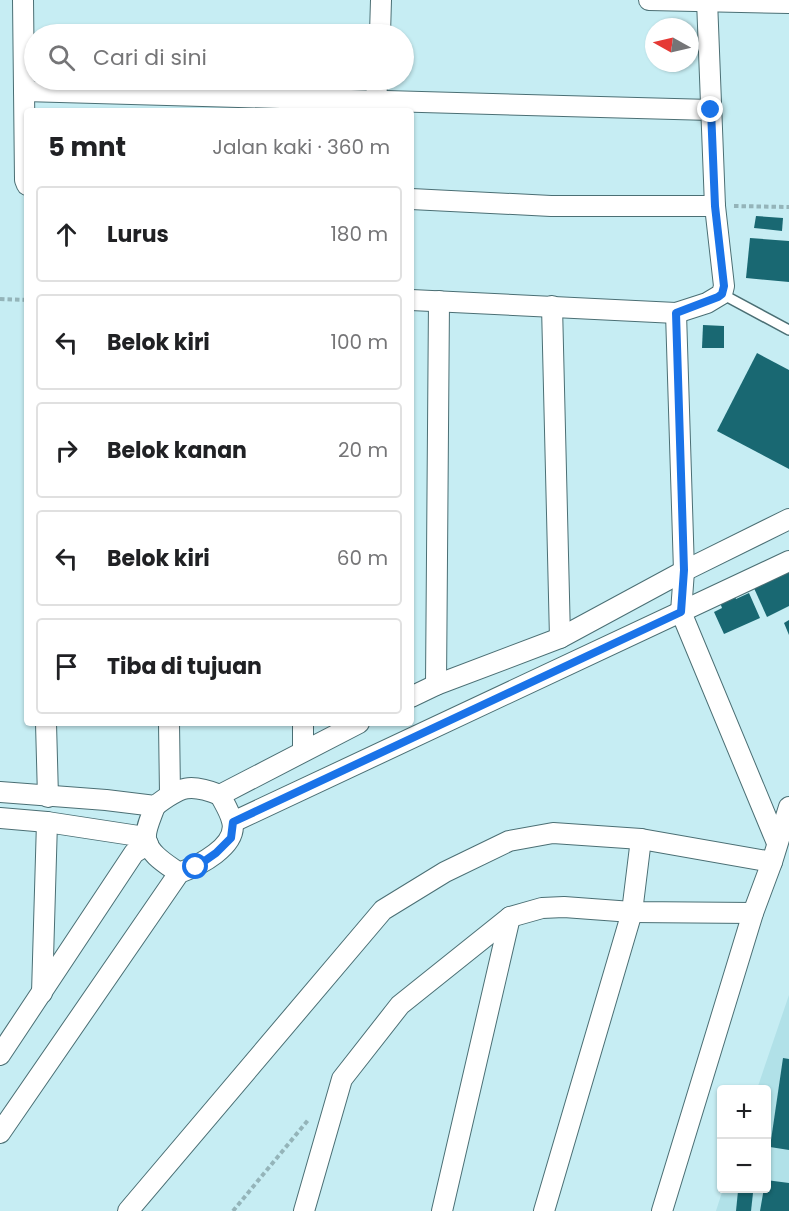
<!DOCTYPE html>
<html lang="id">
<head>
<meta charset="utf-8">
<style>
	:root { --surface:#fff; --page:#f6f6f6; --text:#202124; --muted:#757577; --line:#e0e0e0 }
	body { margin:0; font-family:Poppins,sans-serif; background:var(--page); color:var(--text) }
	.controls { position:absolute; right:18px; bottom:18px; display:grid; overflow:hidden; border-radius:6px; box-shadow:0 2px 4px #0004 }
	.controls button { width:54px; height:54px; display:grid; place-items:center; padding:0; border:0; border-bottom:2px solid var(--line); background:var(--surface); color:var(--text); font:30px sans-serif }
	.compass { position:absolute; left:645px; top:18px; width:54px; height:54px; border-radius:50%; background:var(--surface); box-shadow:0 2px 4px #0004; rotate:278deg }
	.stop { position:absolute; width:18px; height:18px; margin:-14px; border:4px solid #1a73e8; border-radius:50%; background:#fff }
	.stop.end { background:#1a73e8; border-color:#fff; box-shadow:0 2px 6px #0008 }
	.list { margin:0; padding:0; list-style:none }
	h2 { display:flex; justify-content:space-between; align-items:center; height:78px; margin:0; padding:0 24px; font-size:26px }
	h2 small { font-size:20px; font-weight:400; color:var(--muted) }
	.list li { display:grid; grid-template-columns:39px 1fr auto; gap:18px; align-items:center; box-sizing:border-box; height:96px; margin:0 12px 12px; padding:0 12px; border:2px solid var(--line); border-radius:6px }
	.list b { display:block; font-size:22px; white-space:nowrap }
	.list em { font-size:20px; font-style:normal; color:var(--muted) }
	.icon { flex:none; width:33px; height:33px; fill:none; stroke:currentColor; stroke-width:2; stroke-linecap:round; stroke-linejoin:round }
	.map { position:relative; flex:none; width:789px; height:1211px; overflow:hidden }
	.search { position:absolute; background:var(--surface); box-shadow:0 2px 4px #0004; left:24px; top:24px; width:390px; height:66px; display:flex; align-items:center; gap:15px; box-sizing:border-box; padding:0 21px; border-radius:33px; color:var(--muted); font-size:22px }
	.panel { position:absolute; background:var(--surface); box-shadow:0 2px 4px #0004; left:24px; top:108px; width:390px; height:618px; border-radius:6px }
	.map>svg:first-child { display:block }
</style>
</head>
<body>
<div class="map">
<svg width="789" height="1211" viewBox="0 0 789 1211">
	<rect width="100%" height="100%" fill="#c6edf3"/>
	<!-- built -->
	<polygon fill="#b1e1e8" points="789,995 789,1211 716,1211 723,1189 766,1188 766,1090 757,1089"/>
	<!-- building -->
	<g fill="#196872">
		<polygon points="756,216 783,218 782,231 754,228"/>
		<polygon points="750,238 789,241 789,282 746,278"/>
		<polygon points="703,325 724,326 724,348 702,348"/>
		<polygon points="757,353 789,370 789,469 717,431"/>
		<polygon points="789,570 789,606 767,617 753,586"/>
		<polygon points="733,591 736,599 749,593 760,618 724,634 714,612 722,608 718,597"/>
		<polygon points="789,620 789,635 784,623"/>
		<polygon points="783,1058 789,1059 789,1150 770,1147"/>
		<polygon points="766,1180 789,1183 789,1211 760,1211 764,1188 766,1188"/>
		<polygon points="738,1191 753,1193 751,1211 736,1211"/>
	</g>
	<g fill="none" stroke-linecap="round" stroke-linejoin="round">
		<defs>
			<polyline id="lane" points="722,294 789,330"/>
			<g id="street">
				<polyline points="23,0 25,180 27,185"/>
				<polyline points="649,0 789,3"/>
				<polyline points="380,34 381,0"/>
				<polyline points="24,91 711,110"/>
				<polyline points="376,111 377,80"/>
				<polyline points="411,199 551,206 715,206"/>
				<polyline points="411,300 676,313 707,303 722,294 724,286 715,206 707,0"/>
				<polyline points="552,306 560,638"/>
				<polyline points="676,313 684,571 681,612 777,843"/>
				<polyline points="436,685 439,301"/>
				<polyline points="411,697 436,685 560,638 684,571 789,519"/>
				<polyline points="46,723 48,797"/>
				<polyline points="169,723 170,794"/>
				<polyline points="303,751 303,723"/>
				<path d="M0,792L106,800L155,806C181,786 190,783 220,795L359,723"/>
				<path d="M155,806C152,815 145,829 146,838C148,854 168,865 179,873"/>
				<polyline points="0,818 47,822 145,837"/>
				<polyline points="233,822 789,561"/>
				<polyline points="42,993 47,822"/>
				<polyline points="0,1055 134,853 148,844"/>
				<path d="M0,1133L179,873C198,866 239,846 232,821C230,812 224,803 220,795"/>
				<polyline points="128,1211 383,910 445,872 509,841 553,833 641,839 772,862"/>
				<polyline points="304,1211 342,1079 400,1005 510,917 542,908 564,907 632,912 753,913"/>
				<polyline points="442,1211 510,917"/>
				<polyline points="544,1211 632,912 641,839"/>
				<polyline points="662,1211 753,913 772,862 789,807"/>
			</g>
		</defs>
		<!-- lane casing -->
		<use href="#lane" stroke="#4b6f74" stroke-width="12"/>
		<!-- street casing -->
		<use href="#street" stroke="#4b6f74" stroke-width="22"/>
		<!-- path -->
		<g stroke="#94b4b9" stroke-width="4" stroke-dasharray="4.5 3" stroke-linecap="butt">
			<polyline points="734,206 789,207"/>
			<polyline points="0,299 27,300"/>
			<polyline points="233,1211 309,1119"/>
		</g>
		<!-- lane -->
		<use href="#lane" stroke="#fff" stroke-width="9"/>
		<!-- street -->
		<use href="#street" stroke="#fff" stroke-width="20"/>
	</g>
	<g fill="none" stroke-linecap="round" stroke-linejoin="round">
		<!-- route -->
		<polyline stroke="#1a73e8" stroke-width="8" points="196,867 216,853 231,838 233,822 681,612 684,570 676,313 718,297 722,294 724,286 715,206 711,110"/>
	</g>
</svg>
<div class="controls">
<button>+</button>
<button>−</button>
</div>
<svg class="compass" viewBox="-18 -18 36 36"><path d="M0-13l5 13h-10z" fill="#e53935"/><path d="M0 13l5-13h-10z" fill="#757577"/></svg>
<div class="stop" style="left:196px;top:867px"></div>
<div class="stop end" style="left:711px;top:110px"></div>
<div class="search"><svg class="icon" aria-label="search" viewBox="0 0 24 24"><circle cx="10" cy="10" r="6"/><path d="M15 15l6 6"/></svg>Cari di sini</div>
<section class="panel">
<h2>5 mnt<small>Jalan kaki · 360 m</small></h2>
<ul class="list">
<li><svg class="icon" aria-label="ahead" viewBox="0 0 24 24"><path d="M12 20V5M6 11l6-6 6 6"/></svg><div><b>Lurus</b></div><em>180 m</em></li>
<li><svg class="icon" aria-label="left" viewBox="0 0 24 24"><path d="M17 20v-9H6M10 6l-5 5 5 5"/></svg><div><b>Belok kiri</b></div><em>100 m</em></li>
<li><svg class="icon" aria-label="right" viewBox="0 0 24 24"><path d="M7 20v-9h11M14 6l5 5-5 5"/></svg><div><b>Belok kanan</b></div><em>20 m</em></li>
<li><svg class="icon" aria-label="left" viewBox="0 0 24 24"><path d="M17 20v-9H6M10 6l-5 5 5 5"/></svg><div><b>Belok kiri</b></div><em>60 m</em></li>
<li><svg class="icon" aria-label="arrive" viewBox="0 0 24 24"><path d="M6 21V4h12l-3 4 3 4H6"/></svg><div><b>Tiba di tujuan</b></div></li>
</ul>
</section>
</div>
</body>
</html>
